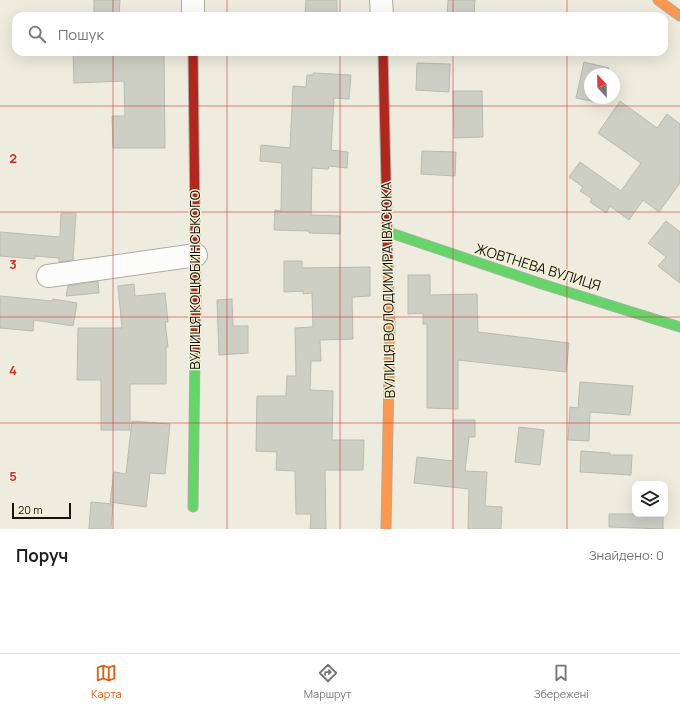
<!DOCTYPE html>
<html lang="uk">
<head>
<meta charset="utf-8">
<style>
	:root { --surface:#fff; --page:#f6f6f6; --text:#202124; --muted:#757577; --line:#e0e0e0; --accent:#ea580c }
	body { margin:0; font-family:Manrope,sans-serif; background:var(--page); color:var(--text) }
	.controls { position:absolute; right:12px; bottom:12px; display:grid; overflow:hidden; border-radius:8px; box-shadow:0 4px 16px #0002 }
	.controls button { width:36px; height:36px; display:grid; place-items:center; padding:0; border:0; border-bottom:1px solid var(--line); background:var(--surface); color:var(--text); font:20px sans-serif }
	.compass { position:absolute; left:584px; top:68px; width:36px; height:36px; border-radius:50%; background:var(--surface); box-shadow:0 4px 16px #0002; rotate:338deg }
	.scale { position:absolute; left:12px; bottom:10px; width:59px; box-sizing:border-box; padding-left:4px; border:2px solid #14130a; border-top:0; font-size:11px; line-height:14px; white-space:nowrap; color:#14130a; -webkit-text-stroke:3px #f3f1d8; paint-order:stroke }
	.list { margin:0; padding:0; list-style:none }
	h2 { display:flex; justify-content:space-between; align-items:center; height:52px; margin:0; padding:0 16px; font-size:17px }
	h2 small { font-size:13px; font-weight:400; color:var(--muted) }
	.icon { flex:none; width:22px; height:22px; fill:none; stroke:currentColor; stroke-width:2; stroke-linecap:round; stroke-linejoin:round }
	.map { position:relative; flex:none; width:680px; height:529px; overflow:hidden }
	.search { position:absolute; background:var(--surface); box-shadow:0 4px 16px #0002; left:12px; right:12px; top:12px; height:44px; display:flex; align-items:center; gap:10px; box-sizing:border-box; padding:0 14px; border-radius:12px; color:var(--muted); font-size:15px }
	.sheet { height:124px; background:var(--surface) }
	nav { display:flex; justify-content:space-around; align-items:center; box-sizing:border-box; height:56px; border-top:1px solid var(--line); background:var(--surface); font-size:11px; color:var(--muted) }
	nav a { display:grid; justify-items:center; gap:2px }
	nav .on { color:var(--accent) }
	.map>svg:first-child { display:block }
</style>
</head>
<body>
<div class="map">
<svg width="680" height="529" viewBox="0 0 680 529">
	<rect width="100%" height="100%" fill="#edecde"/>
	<!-- building -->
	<g fill="#cdcfc5" stroke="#b9bbb1">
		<polygon points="94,0 120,0 119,16 94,16"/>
		<polygon points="306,0 337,0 337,16 305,16"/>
		<polygon points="448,0 475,0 474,16 447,16"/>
		<polygon points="73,52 164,52 165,148 113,148 112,116 125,116 124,81 74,83"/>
		<polygon points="584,62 609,68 607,74 590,74 590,98 602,98 601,103 576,98"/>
		<polygon points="417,63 450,64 449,92 416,90"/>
		<polygon points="313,73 351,75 349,99 334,98 331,150 348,152 347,168 329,166 328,169 312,168 311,215 340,216 340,234 309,233 309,231 274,230 275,210 281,211 282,163 260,161 261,145 290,148 293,86 306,87 307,75 313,75"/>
		<polygon points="453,91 482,91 483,137 454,138"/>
		<polygon points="620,101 657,128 667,114 680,124 680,183 659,212 643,200 629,220 610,206 606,213 590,202 592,199 580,191 583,187 569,177 580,162 621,191 641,163 598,133"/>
		<polygon points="422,151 456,152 455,176 421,174"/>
		<polygon points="61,213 76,213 73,260 59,262 59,258 35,256 35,259 0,256 0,232 60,237"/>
		<polygon points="666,221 680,232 680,283 658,266 666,257 648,243"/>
		<polygon points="284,261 302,261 302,268 370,267 370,296 352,297 353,339 320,340 321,361 311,361 310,390 333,391 332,440 364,440 363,470 325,470 326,529 310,529 311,514 296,514 295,471 276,470 277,452 256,451 257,396 286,396 287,376 296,376 295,328 313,327 312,293 303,294 303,291 284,292"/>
		<polygon points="408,275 430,275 430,295 477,294 478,332 569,343 566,372 458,360 458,409 427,408 427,324 423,324 423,313 408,314"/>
		<polygon points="98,281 99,293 66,296 68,286"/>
		<polygon points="134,284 135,296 165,293 168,322 165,322 168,347 166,347 166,384 130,384 130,430 101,430 101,380 77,380 78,328 122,328 118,286"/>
		<polygon points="0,296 52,301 53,299 77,303 73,326 34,320 33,331 0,328"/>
		<polygon points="232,299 233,326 248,326 248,353 219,355 217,300"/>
		<polygon points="580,382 633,386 630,415 590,412 589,441 568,440 570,407 578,408"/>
		<polygon points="453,420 475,420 475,437 469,437 465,471 487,472 485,506 502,507 501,529 468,529 469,489 414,483 417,457 453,461"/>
		<polygon points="132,421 170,424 165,474 150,473 146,507 110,502 114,472 126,474"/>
		<polygon points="519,427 544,430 540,465 515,462"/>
		<polygon points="581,451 610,453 610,455 632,455 631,475 580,472"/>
		<polygon points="91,502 113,504 111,529 89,529"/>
		<polygon points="609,514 663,514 663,529 609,527"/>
	</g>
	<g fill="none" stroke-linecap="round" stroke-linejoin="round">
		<defs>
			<g id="street">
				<polyline points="193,0 193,16"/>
				<polyline points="381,0 382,16"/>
				<polyline points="48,276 196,255"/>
			</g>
			<g id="fast">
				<polyline points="388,232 542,284 680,327"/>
				<polyline points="193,507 195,352"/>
			</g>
			<g id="slow">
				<polyline points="658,0 680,16"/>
				<polyline points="386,529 390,325 388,265"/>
			</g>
			<g id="jam">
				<polyline points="193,52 196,303 195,352"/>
				<polyline points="383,52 388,265"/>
			</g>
		</defs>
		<!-- street casing -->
		<use href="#street" stroke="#adaca2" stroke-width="24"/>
		<!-- fast casing -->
		<use href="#fast" stroke="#adaca2" stroke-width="11"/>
		<!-- slow casing -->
		<use href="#slow" stroke="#adaca2" stroke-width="11"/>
		<!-- jam casing -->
		<use href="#jam" stroke="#adaca2" stroke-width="11"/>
		<!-- street -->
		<use href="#street" stroke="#fcfcfa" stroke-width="22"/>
		<!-- fast -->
		<use href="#fast" stroke="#63d668" stroke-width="9"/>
		<!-- slow -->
		<use href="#slow" stroke="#ff974d" stroke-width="9"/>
		<!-- jam -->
		<use href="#jam" stroke="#b3261e" stroke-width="9"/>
	</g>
	<!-- grid -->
	<path fill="none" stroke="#d62828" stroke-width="1" stroke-opacity="0.55" d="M113,0V16M227,0V16M340,0V16M453,0V16M567,0V16M113,52V529M227,52V529M340,52V529M453,52V529M567,52V529M0,106H680M0,212H680M0,317H680M0,423H680"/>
	<g text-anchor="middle" stroke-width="3" stroke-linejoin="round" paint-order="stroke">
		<!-- street labels -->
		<g font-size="14" fill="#14130a" stroke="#f3f1d8">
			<text transform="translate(538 267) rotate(17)" y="5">ЖОВТНЕВА ВУЛИЦЯ</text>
			<text transform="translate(195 280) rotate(-90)" y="5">ВУЛИЦЯ КОЦЮБИНСЬКОГО</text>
			<text transform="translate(388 290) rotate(-91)" y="5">ВУЛИЦЯ ВОЛОДИМИРА ІВАСЮКА</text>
		</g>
	</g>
	<g font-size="13" text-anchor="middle" font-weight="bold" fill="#d62828" stroke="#f3f1d8" stroke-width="3" stroke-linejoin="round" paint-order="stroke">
		<text x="13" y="163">2</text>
		<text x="13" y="269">3</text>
		<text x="13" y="375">4</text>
		<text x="13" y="481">5</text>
	</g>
</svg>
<div class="controls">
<button><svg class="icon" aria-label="layers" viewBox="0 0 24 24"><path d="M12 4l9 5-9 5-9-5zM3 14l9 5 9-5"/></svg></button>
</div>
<svg class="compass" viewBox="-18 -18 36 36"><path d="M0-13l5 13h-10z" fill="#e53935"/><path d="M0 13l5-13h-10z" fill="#757577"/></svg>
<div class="scale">20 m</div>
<div class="search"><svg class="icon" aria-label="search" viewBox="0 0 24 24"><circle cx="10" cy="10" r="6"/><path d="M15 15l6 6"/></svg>Пошук</div>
</div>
<section class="sheet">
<h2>Поруч<small>Знайдено: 0</small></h2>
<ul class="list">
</ul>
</section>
<nav>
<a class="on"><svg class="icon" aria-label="map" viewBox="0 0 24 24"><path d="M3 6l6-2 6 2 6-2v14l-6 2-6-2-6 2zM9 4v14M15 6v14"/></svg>Карта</a>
<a><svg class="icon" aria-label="directions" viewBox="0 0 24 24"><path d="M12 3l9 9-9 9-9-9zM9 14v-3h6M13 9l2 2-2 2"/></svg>Маршрут</a>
<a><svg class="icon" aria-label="saved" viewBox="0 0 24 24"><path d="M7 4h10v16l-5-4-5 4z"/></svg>Збережені</a>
</nav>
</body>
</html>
